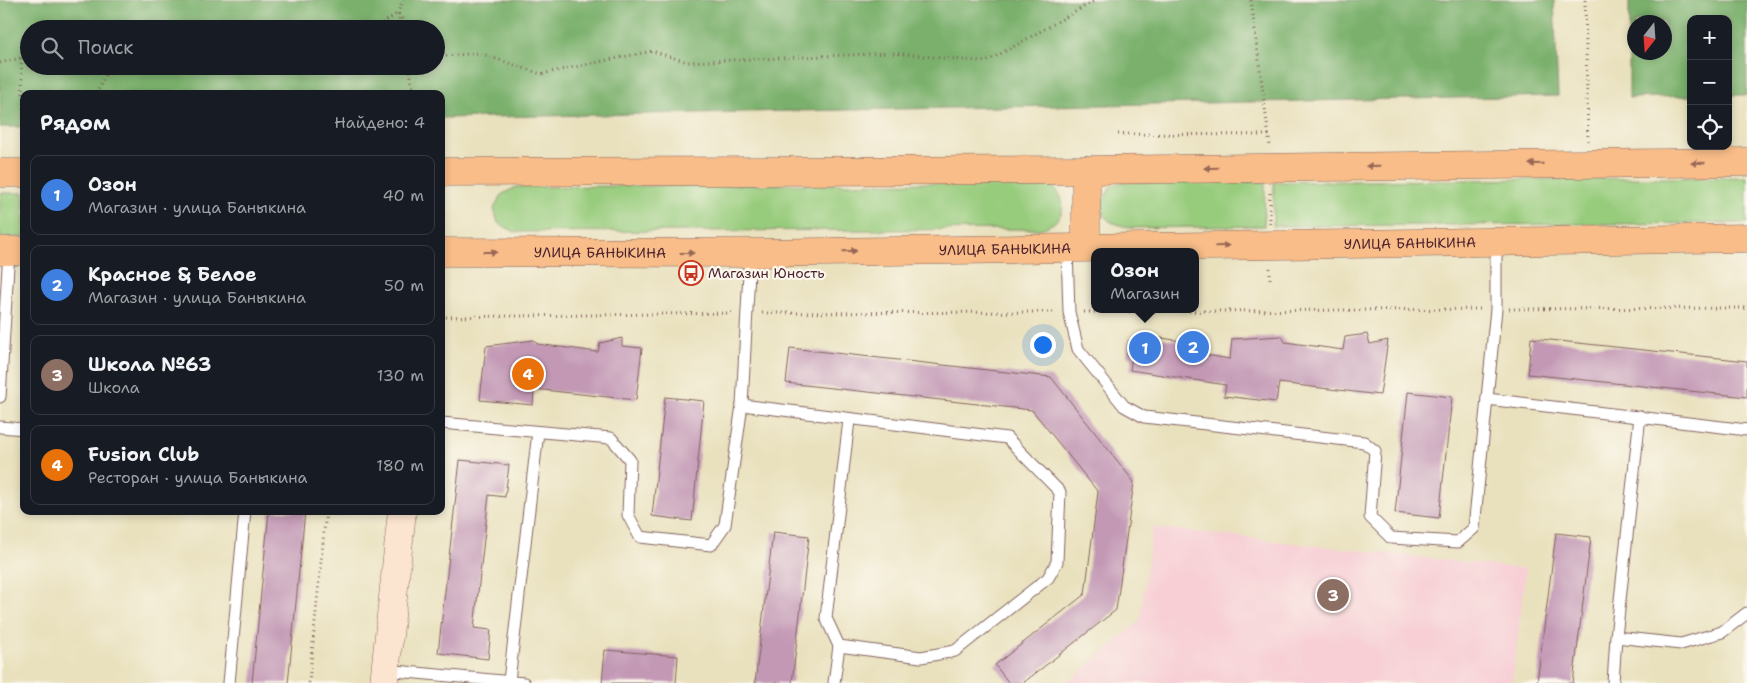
<!DOCTYPE html>
<html lang="ru">
<head>
<meta charset="utf-8">
<style>
	:root { --surface:#171b24; --page:#20242c; --text:#f1f3f6; --muted:#9ea1a6; --line:#363941; --accent:#7c3aed }
	body { margin:0; font-family:"Shantell Sans",sans-serif; background:var(--page); color:var(--text) }
	.controls { position:absolute; right:15px; top:15px; display:grid; overflow:hidden; border-radius:10px; box-shadow:0 2px 8px #0003 }
	.controls button { width:45px; height:45px; display:grid; place-items:center; padding:0; border:0; border-bottom:1px solid var(--line); background:var(--surface); color:var(--text); font:25px sans-serif }
	.compass { position:absolute; left:1627px; top:15px; width:45px; height:45px; border-radius:50%; background:var(--surface); box-shadow:0 2px 8px #0003; rotate:197deg }
	.you { position:absolute; left:1042px; top:344px; width:18px; height:18px; margin:-12px; border:4px solid #fff; border-radius:50%; background:#1a73e8; box-shadow:0 0 0 8px #1a73e833 }
	.badge { display:grid; place-items:center; width:32px; height:32px; border-radius:50%; background:var(--accent); color:#fff; font-size:16px; font-weight:700 }
	.pin { position:absolute; translate:-50% -50%; border:2px solid #fff; box-shadow:0 1px 5px #0006 }
	.popup { position:absolute; left:1091px; top:248px; width:108px; height:65px; box-sizing:border-box; display:grid; place-content:center; border-radius:10px; background:var(--surface); filter:drop-shadow(0 1px 4px #0005); font-size:16px; white-space:nowrap; color:var(--muted) }
	.popup b { font-size:19px; color:var(--text) }
	.popup::after { content:''; position:absolute; left:50%; top:100%; margin-left:-10px; border:10px solid transparent; border-top-color:var(--surface) }
	.list { margin:0; padding:0; list-style:none }
	h2 { display:flex; justify-content:space-between; align-items:center; height:65px; margin:0; padding:0 20px; font-size:21px }
	h2 small { font-size:16px; font-weight:400; color:var(--muted) }
	.list li { display:grid; grid-template-columns:32px 1fr auto; gap:15px; align-items:center; box-sizing:border-box; height:80px; margin:0 10px 10px; padding:0 10px; border:1px solid var(--line); border-radius:10px }
	.list b { display:block; font-size:19px; white-space:nowrap }
	.list p { margin:0; font-size:16px; white-space:nowrap; color:var(--muted) }
	.list em { font-size:16px; font-style:normal; color:var(--muted) }
	.icon { flex:none; width:28px; height:28px; fill:none; stroke:currentColor; stroke-width:2; stroke-linecap:round; stroke-linejoin:round }
	.map { position:relative; flex:none; width:1747px; height:683px; overflow:hidden }
	.search { position:absolute; background:var(--surface); box-shadow:0 2px 8px #0003; left:20px; top:20px; width:425px; height:55px; display:flex; align-items:center; gap:12px; box-sizing:border-box; padding:0 18px; border-radius:28px; color:var(--muted); font-size:19px }
	.panel { position:absolute; background:var(--surface); box-shadow:0 2px 8px #0003; left:20px; top:90px; width:425px; height:425px; border-radius:10px }
	.map>svg:first-child { display:block }
</style>
</head>
<body>
<div class="map">
<svg width="1747" height="683" viewBox="0 0 1747 683">
	<rect width="100%" height="100%" fill="#fbf7ec"/>
	<filter id="ink" filterUnits="userSpaceOnUse"><feTurbulence type="fractalNoise" baseFrequency=".02" numOctaves="2"/><feDisplacementMap in="SourceGraphic" scale="10" xChannelSelector="R" yChannelSelector="G"/><feConvolveMatrix kernelMatrix="1 2 1 2 8 2 1 2 1" color-interpolation-filters="sRGB"/></filter>
	<filter id="wash" filterUnits="userSpaceOnUse"><feTurbulence type="fractalNoise" baseFrequency=".0096" numOctaves="4" result="noise"/><feDisplacementMap in="SourceGraphic" scale="20" xChannelSelector="R" yChannelSelector="G"/><feGaussianBlur stdDeviation="1.12" result="paint"/><feColorMatrix in="noise" values="0 0 0 0 0 0 0 0 0 0 0 0 0 0 0 0 0 1.4 0 .05"/><feComposite in="paint" operator="in"/></filter>
	<g filter="url(#wash)">
		<rect width="100%" height="100%" fill="#e9e1be"/>
		<!-- built -->
		<polygon fill="#f7cfd5" points="1152,527 1526,569 1512,683 1067,683 1140,621"/>
		<!-- green -->
		<g fill="#98cc7d" stroke="#717654">
			<polygon points="1747,177 1747,223 1273,226 1274,182"/>
			<path d="M1046,182C1070,195 1068,222 1040,229L515,232L498,223L494,209L501,195L516,187Z"/>
			<polygon points="1122,182 1265,182 1264,226 1129,228 1111,222 1105,217 1102,204 1110,187"/>
			<rect x="0" y="193" width="24" height="44"/>
		</g>
		<!-- forest -->
		<g fill="#7ab06c" stroke="#62684c" fill-rule="evenodd">
			<path d="M0,0H1554L1558,96L441,118V94H24V127H0ZM29,29H436V66H29Z"/>
			<path d="M1629,0H1747V95H1728V19H1691V96L1629,98ZM1634,22H1664V52H1634Z"/>
		</g>
		<g id="blocks">
			<!-- building -->
			<g fill="#c298b5">
				<polygon points="1367,334 1370,344 1388,340 1380,395 1279,383 1276,402 1224,396 1226,385 1130,370 1132,357 1127,356 1129,340 1154,344 1155,337 1201,344 1200,354 1230,359 1232,339 1282,336 1285,342 1343,350 1345,337"/>
				<polygon points="622,338 622,346 642,348 636,400 534,389 533,405 480,400 486,346 534,340 537,344 598,352 600,343"/>
				<polygon points="1531,338 1747,361 1747,397 1528,374"/>
				<polygon points="790,348 1051,377 1134,482 1116,610 1023,683 1009,683 995,665 1085,594 1098,492 1032,410 786,383"/>
				<polygon points="1408,392 1452,397 1439,518 1395,513"/>
				<polygon points="665,397 704,401 692,521 652,516"/>
				<polygon points="460,460 509,465 505,497 489,495 474,628 491,630 488,659 438,653"/>
				<polygon points="269,511 305,511 288,683 252,683"/>
				<polygon points="773,532 809,536 792,683 755,683"/>
				<polygon points="1556,533 1591,537 1573,683 1537,683"/>
				<polygon points="605,650 678,656 676,683 602,683"/>
			</g>
		</g>
	</g>
	<g filter="url(#ink)">
		<use href="#blocks" fill-opacity="0" stroke="#82635e" stroke-width="1"/>
		<g fill="none" stroke-linecap="round" stroke-linejoin="round">
			<defs>
				<g id="lane">
					<polyline points="1067,248 1069,312 1078,349 1124,406 1144,417 1364,442 1375,451 1370,517 1391,538 1458,542 1474,528 1496,309 1496,241"/>
					<polyline points="0,397 9,251"/>
					<polyline points="1487,399 1747,430"/>
					<polyline points="742,405 1007,438 1060,492 1057,562 1048,578 955,651 921,657 839,646"/>
					<polyline points="441,423 611,438 630,460 628,515 640,537 711,545 725,525 742,405 750,253"/>
					<polyline points="0,427 24,429"/>
					<polyline points="1616,637 1681,644 1722,632 1747,613"/>
					<polyline points="385,670 524,683"/>
					<polyline points="509,681 538,432"/>
					<polyline points="229,683 245,511"/>
					<polyline points="834,683 839,646 826,618 849,420"/>
					<polyline points="1613,683 1616,637 1640,416"/>
				</g>
				<polyline id="secondary" points="384,683 402,511"/>
				<g id="primary">
					<polyline points="1086,170 1086,247"/>
					<polyline points="441,172 1086,170 1747,162"/>
					<polyline points="0,173 24,173"/>
					<polyline points="0,251 24,251"/>
					<path id="s1" d="M441,252L750,253L1747,238"/>
				</g>
			</defs>
			<!-- lane casing -->
			<use href="#lane" stroke="#82635e" stroke-width="13"/>
			<!-- secondary casing -->
			<use href="#secondary" stroke="#82635e" stroke-width="29"/>
			<!-- primary casing -->
			<use href="#primary" stroke="#82635e" stroke-width="29"/>
			<!-- path -->
			<g stroke="#82635e" stroke-width="3" stroke-dasharray="1 4" stroke-linecap="butt">
				<polyline points="1251,0 1270,146"/>
				<polyline points="1585,0 1588,142"/>
				<polyline points="374,29 398,13 409,29"/>
				<polyline points="401,29 398,13 403,0"/>
				<polyline points="436,57 479,53 541,74 652,51 687,62 892,53 986,62 1096,0"/>
				<polyline points="21,58 24,121"/>
				<polyline points="0,63 29,56"/>
				<polyline points="66,66 73,68 158,66"/>
				<polyline points="409,66 414,94"/>
				<polyline points="96,94 109,67"/>
				<polyline points="1118,134 1270,135"/>
				<polyline points="1270,224 1270,190"/>
				<polyline points="1270,268 1270,282"/>
				<polyline points="1509,309 1747,308"/>
				<polyline points="1084,312 1483,309"/>
				<polyline points="762,313 1056,312"/>
				<polyline points="441,317 733,313"/>
				<polyline points="309,683 326,511"/>
			</g>
			<!-- lane -->
			<use href="#lane" stroke="#fff" stroke-width="11"/>
			<!-- secondary -->
			<use href="#secondary" stroke="#fce5d0" stroke-width="28"/>
			<!-- primary -->
			<use href="#primary" stroke="#f8bd89" stroke-width="28"/>
		</g>
		<!-- one-way arrows -->
		<defs><path id="oneway-solid" d="M-6-.8H1V-3.2L6.5 0L1 3.2V.8H-6Z" transform="scale(1.25)"/></defs>
		<g fill="#986655">
			<use href="#oneway-solid" transform="translate(1698 163) rotate(179)"/>
			<use href="#oneway-solid" transform="translate(1536 164) rotate(179)"/>
			<use href="#oneway-solid" transform="translate(1373 166) rotate(179)"/>
			<use href="#oneway-solid" transform="translate(1211 168) rotate(179)"/>
			<use href="#oneway-solid" transform="translate(1222 246) rotate(-1)"/>
			<use href="#oneway-solid" transform="translate(850 251) rotate(-1)"/>
			<use href="#oneway-solid" transform="translate(490 252)"/>
			<use href="#oneway-solid" transform="translate(687 253)"/>
		</g>
	</g>
	<!-- icons -->
	<defs>
		<symbol id="bus-ring" viewBox="-11 -11 22 22"><circle r="9.5" fill="#fbf7ec" stroke="#c8321e" stroke-width="1.5"/><path d="M-5-6H5V4H4V6H2V4H-2V6H-4V4H-5ZM-3.5-4V0h7V-4ZM-3.5 1.2v1.5H-2V1.2ZM2 1.2v1.5H3.5V1.2Z" fill="#c8321e"/></symbol>
	</defs>
	<g fill-rule="evenodd">
		<use href="#bus-ring" x="677" y="259" width="28" height="28"/>
	</g>
	<g text-anchor="middle" stroke-width="4.5" stroke-linejoin="round" paint-order="stroke">
		<!-- street labels -->
		<g font-size="14" fill="#4a1f2b" stroke="#fbf7ec">
			<text dy="5" stroke="none"><textPath href="#s1" startOffset="969">УЛИЦА БАНЫКИНА</textPath></text>
			<text dy="5" stroke="none"><textPath href="#s1" startOffset="564">УЛИЦА БАНЫКИНА</textPath></text>
			<text dy="5" stroke="none"><textPath href="#s1" startOffset="159">УЛИЦА БАНЫКИНА</textPath></text>
		</g>
		<!-- poi labels -->
		<g font-size="14" fill="#4a1f2b" stroke="#fbf7ec" text-anchor="start">
			<text x="708" y="278">Магазин Юность</text>
		</g>
	</g>
</svg>
<div class="controls">
<button>+</button>
<button>−</button>
<button><svg class="icon" aria-label="locate" viewBox="0 0 24 24"><circle cx="12" cy="12" r="6"/><path d="M12 2v4M12 18v4M2 12h4M18 12h4"/></svg></button>
</div>
<svg class="compass" viewBox="-18 -18 36 36"><path d="M0-13l5 13h-10z" fill="#e53935"/><path d="M0 13l5-13h-10z" fill="#9ea1a6"/></svg>
<div class="you"></div>
<div class="pin badge" style="left:1145px;top:348px;background:#3f7fe0">1</div>
<div class="popup"><b>Озон</b>Магазин</div>
<div class="pin badge" style="left:1193px;top:347px;background:#3f7fe0">2</div>
<div class="pin badge" style="left:1333px;top:595px;background:#8d6e63">3</div>
<div class="pin badge" style="left:528px;top:374px;background:#e8710a">4</div>
<div class="search"><svg class="icon" aria-label="search" viewBox="0 0 24 24"><circle cx="10" cy="10" r="6"/><path d="M15 15l6 6"/></svg>Поиск</div>
<section class="panel">
<h2>Рядом<small>Найдено: 4</small></h2>
<ul class="list">
<li><span class="badge" style="background:#3f7fe0">1</span><div><b>Озон</b><p>Магазин · улица Баныкина</p></div><em>40 m</em></li>
<li><span class="badge" style="background:#3f7fe0">2</span><div><b>Красное &amp; Белое</b><p>Магазин · улица Баныкина</p></div><em>50 m</em></li>
<li><span class="badge" style="background:#8d6e63">3</span><div><b>Школа №63</b><p>Школа</p></div><em>130 m</em></li>
<li><span class="badge" style="background:#e8710a">4</span><div><b>Fusion Club</b><p>Ресторан · улица Баныкина</p></div><em>180 m</em></li>
</ul>
</section>
</div>
</body>
</html>
